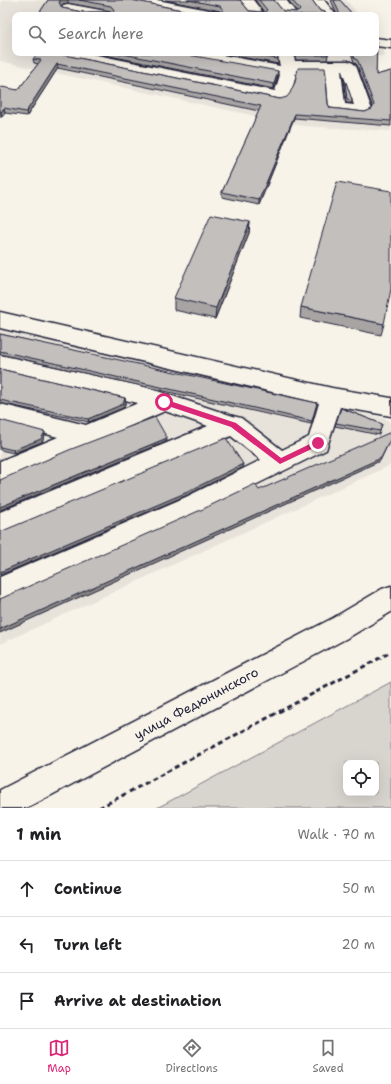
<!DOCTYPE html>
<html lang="en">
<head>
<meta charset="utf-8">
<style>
	:root { --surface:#fff; --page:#f2f2f2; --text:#202124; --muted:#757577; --line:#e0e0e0; --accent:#db2777 }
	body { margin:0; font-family:"Shantell Sans",sans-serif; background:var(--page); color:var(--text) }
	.controls { position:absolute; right:12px; bottom:12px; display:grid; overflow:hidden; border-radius:8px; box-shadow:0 4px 16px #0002 }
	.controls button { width:36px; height:36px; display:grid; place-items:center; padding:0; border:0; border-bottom:1px solid var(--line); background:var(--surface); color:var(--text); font:20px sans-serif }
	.stop { position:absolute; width:12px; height:12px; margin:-9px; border:3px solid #db2777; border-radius:50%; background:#fff }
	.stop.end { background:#db2777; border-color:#fff; box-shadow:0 1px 4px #0008 }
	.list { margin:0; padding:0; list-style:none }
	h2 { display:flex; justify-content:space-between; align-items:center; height:52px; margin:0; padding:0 16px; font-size:17px }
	h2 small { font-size:13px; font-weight:400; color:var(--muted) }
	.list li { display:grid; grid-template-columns:26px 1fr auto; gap:12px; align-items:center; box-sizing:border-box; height:56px; padding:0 16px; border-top:1px solid var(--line) }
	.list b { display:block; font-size:15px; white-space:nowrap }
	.list em { font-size:13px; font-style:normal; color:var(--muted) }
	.icon { flex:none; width:22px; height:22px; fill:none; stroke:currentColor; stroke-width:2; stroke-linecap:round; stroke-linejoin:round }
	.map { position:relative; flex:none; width:391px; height:808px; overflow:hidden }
	.search { position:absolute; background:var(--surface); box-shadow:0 4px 16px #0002; left:12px; right:12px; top:12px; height:44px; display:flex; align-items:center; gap:10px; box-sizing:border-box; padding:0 14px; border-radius:8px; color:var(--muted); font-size:15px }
	.sheet { height:220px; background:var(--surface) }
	nav { display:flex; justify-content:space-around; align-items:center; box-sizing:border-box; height:56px; border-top:1px solid var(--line); background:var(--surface); font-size:11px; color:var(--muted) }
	nav a { display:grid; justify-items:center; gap:2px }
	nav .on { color:var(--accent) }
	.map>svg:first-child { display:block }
</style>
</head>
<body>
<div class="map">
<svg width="391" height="808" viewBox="0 0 391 808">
	<rect width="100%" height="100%" fill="#f7f3e8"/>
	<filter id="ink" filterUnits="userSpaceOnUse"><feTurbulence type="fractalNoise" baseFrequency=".025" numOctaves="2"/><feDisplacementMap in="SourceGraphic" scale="8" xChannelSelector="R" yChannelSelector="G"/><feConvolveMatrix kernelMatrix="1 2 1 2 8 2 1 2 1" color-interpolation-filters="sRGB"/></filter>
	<g filter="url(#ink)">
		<!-- built -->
		<g fill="#e7e3db">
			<polygon points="3,0 346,0 359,15 15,15 15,53 376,53 376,41 385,55 371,58 391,122 391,131 302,126 0,61 0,5"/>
			<polygon points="0,328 387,419 391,425 391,465 0,644"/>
		</g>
		<!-- green -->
		<path fill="#d8d5cf" stroke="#7d7c85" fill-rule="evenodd" d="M391,682V808H157ZM346,763H376V793H346Z"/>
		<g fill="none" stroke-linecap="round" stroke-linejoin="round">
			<defs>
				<g id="minor">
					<polygon points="128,0 157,0 214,11 219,12 221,15 192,15 135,4 130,3"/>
					<polygon points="238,0 253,0 265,15 250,15"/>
					<polygon points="272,0 286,0 298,15 284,15"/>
					<polygon points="309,0 324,0 336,15 321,15"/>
					<polygon points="68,4 111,12 113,15 83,15 63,11 61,8 63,5"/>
					<polygon points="376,38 391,40 391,48 376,46"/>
					<path d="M57,53H87L275,91L280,75L189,58L184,56L181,53H212L280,66L277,53H293L295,61H348L353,63L356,66L372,110L370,113L364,115L331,112L329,109L326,71H296C295,81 292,92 286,100L280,102L65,58L60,56ZM341,71H342L354,105L345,104Z"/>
					<polygon points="0,312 332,388 391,398 391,416 340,407 326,450 202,511 0,601 0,577 186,497 261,460 231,436 0,534 0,512 208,426 165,411 0,482 0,461 58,437 0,422 0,404 86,425 138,403 0,371 0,355 145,387 233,416 241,418 282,450 309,437 319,403 0,328"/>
				</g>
				<polygon id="major" points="391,586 391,612 351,636 27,808 0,808 0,790 333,618 382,589"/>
			</defs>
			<!-- minor casing -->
			<use href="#minor" stroke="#22223b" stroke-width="3"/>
			<!-- major casing -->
			<use href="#major" stroke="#22223b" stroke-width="3"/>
			<!-- path -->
			<polyline stroke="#22223b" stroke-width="3" stroke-dasharray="5 3.5" stroke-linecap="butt" points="99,808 391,652"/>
			<!-- minor -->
			<use href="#minor" fill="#f7f3e8" fill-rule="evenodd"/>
			<!-- major -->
			<use href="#major" fill="#f7f3e8" fill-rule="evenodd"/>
		</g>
		<!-- wall -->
		<g fill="#a7a4a3" stroke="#22223b" fill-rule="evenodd">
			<path d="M48,0H131L192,12H221L220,11L165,0H240L249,11L264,12L255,0H274L283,11L297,12L288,0H312L320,11L325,12V15H38ZM68,3L111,11L112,12H82L62,8L61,6L63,4Z"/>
			<polygon points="331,0 340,0 353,15 337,15"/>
			<polygon points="95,53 185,53 189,55 278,76 274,89"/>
			<polygon points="220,53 277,53 278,59 278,64"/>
			<polygon points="294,53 328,53 328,55 327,60 296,60"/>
			<polygon points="351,53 376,53 376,75 391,71 391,126 294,118 259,205 222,197 222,192 259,111 58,68 27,116 5,113 2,117 0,117 0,89 18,90 38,64 34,63 33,59 64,55 280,99 328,104 330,108 365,112 372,109 373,108 357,65 354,62"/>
			<polygon points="345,82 352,100 352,103 346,103 344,86"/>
			<polygon points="250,222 249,233 215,319 174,310 174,298"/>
			<polygon points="301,307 384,324 381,335 300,318"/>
			<polygon points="0,334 316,407 311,424 0,354"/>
			<polygon points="0,369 125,398 126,402 123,408 89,422 0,403"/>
			<polygon points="341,408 382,424 379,435 335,426"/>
			<polygon points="0,420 45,435 42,442 14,453 0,450"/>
		</g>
		<!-- shaded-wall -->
		<g fill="#888684" stroke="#22223b">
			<polygon points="61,0 68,0 68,3 63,4 60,7 59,2"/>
			<polygon points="57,64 58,68 27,116 26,112"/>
			<polygon points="278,71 278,76 274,89 274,84"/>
			<polygon points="4,108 5,113 2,117 1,112"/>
			<polygon points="295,114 294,118 259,205 259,200"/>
			<polygon points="250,222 249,233 215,319 216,308"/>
			<polygon points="125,398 126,402 123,408 89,422 88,419"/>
			<polygon points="45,432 45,435 42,442 14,453 13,450"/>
			<polygon points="167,438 167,441 0,510 0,507"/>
			<polygon points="391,438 380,461 0,633 0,629"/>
			<polygon points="243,464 242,468 185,496 0,575 0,572"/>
		</g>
		<!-- building -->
		<g fill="#c2bfbd" stroke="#22223b">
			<polygon points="48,0 61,0 59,2 62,8 82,12 113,12 114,10 111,6 79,0 131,0 192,12 221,12 223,10 220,6 188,0 240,0 249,11 265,12 267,10 259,0 274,0 283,11 298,12 300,10 292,0 312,0 320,11 325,12 325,15 38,15"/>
			<polygon points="334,0 340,0 353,15 340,15"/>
			<polygon points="376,41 377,43 376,75 391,71 391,121 295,114 259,200 222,192 261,106 57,64 26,112 4,108 1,112 0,112 0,89 2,87 18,90 41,60 33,59 38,53 60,53 64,55 280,99 287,97 290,93 295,82 298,68 325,68 328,104 330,108 365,112 372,109 374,105 358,61 354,57 353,53 376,53"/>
			<polygon points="118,53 185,53 189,55 278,71 274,84"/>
			<polygon points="245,53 277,53 278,59"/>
			<polygon points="296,53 328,53 328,55 297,55"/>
			<polygon points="345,82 346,82 352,100 347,99"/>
			<polygon points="337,182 391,191 391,289 384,324 301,307"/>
			<polygon points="211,214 250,222 216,308 174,298"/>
			<polygon points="0,334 317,403 312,421 0,351"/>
			<polygon points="0,369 125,398 123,404 88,419 0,400"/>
			<polygon points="341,408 382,424 380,431 336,423"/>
			<polygon points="155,417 167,438 0,507 0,480 69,450"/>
			<polygon points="0,420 45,432 41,439 13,450 0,447"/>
			<polygon points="391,432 391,438 381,458 0,629 0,599 203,509 255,484 259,490"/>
			<polygon points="226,438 243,464 185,493 0,572 0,532"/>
		</g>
	</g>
	<!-- route -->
	<polygon fill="#db2777" points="164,399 236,423 281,458 316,441 320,441 321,443 320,445 280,464 231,427 162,404 162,400"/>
	<g text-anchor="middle" stroke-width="3.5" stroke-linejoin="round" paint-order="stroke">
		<!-- near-street labels -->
		<g font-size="13" fill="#22223b" stroke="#f7f3e8">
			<text transform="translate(196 703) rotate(-28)" y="5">улица Федюнинского</text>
		</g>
	</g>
</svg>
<div class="controls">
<button><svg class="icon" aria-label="locate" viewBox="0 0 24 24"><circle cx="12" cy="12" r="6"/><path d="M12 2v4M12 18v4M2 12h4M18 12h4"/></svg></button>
</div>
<div class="stop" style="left:164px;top:402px"></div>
<div class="stop end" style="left:318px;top:443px"></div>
<div class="search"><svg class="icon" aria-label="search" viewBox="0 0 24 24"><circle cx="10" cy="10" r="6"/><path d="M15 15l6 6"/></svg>Search here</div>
</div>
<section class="sheet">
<h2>1 min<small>Walk · 70 m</small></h2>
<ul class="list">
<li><svg class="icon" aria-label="ahead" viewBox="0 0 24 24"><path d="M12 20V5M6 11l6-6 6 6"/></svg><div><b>Continue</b></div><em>50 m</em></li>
<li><svg class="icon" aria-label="left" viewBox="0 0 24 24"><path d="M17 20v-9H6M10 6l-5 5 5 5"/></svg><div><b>Turn left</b></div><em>20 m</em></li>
<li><svg class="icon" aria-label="arrive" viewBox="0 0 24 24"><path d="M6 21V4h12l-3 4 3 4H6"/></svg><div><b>Arrive at destination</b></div></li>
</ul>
</section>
<nav>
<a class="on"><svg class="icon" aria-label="map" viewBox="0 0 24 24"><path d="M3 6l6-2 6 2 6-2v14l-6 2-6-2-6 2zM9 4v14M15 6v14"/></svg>Map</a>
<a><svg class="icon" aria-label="directions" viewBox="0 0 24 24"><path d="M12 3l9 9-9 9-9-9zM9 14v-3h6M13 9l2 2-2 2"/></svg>Directions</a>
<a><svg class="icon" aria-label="saved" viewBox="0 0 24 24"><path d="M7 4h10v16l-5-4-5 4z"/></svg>Saved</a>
</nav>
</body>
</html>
